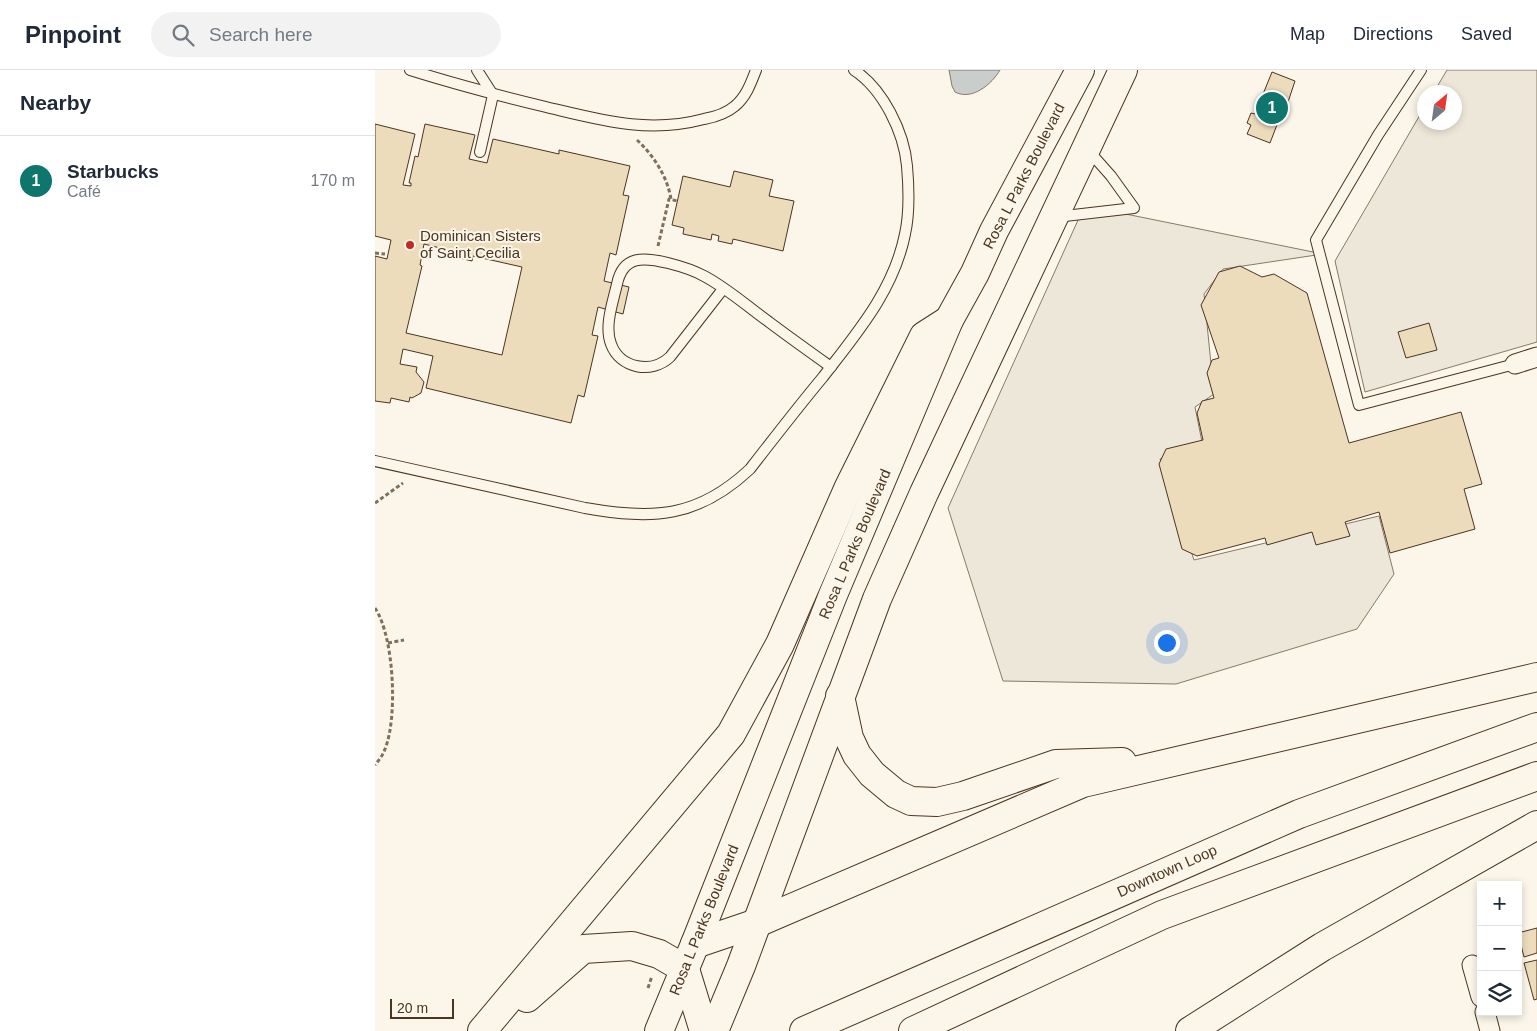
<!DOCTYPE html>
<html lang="en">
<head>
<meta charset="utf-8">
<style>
	:root { --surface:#fff; --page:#f2f2f3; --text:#1f2937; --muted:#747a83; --line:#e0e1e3; --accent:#0f766e }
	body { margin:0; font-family:Arial,sans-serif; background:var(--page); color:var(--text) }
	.controls { position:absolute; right:15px; bottom:15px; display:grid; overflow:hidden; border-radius:0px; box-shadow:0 2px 8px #0003 }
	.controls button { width:45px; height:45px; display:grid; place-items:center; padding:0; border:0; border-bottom:1px solid var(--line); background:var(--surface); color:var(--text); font:25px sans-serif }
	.compass { position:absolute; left:1042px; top:15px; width:45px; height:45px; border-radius:50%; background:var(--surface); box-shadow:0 2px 8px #0003; rotate:29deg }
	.scale { position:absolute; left:15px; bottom:12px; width:64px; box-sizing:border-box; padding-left:5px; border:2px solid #4a3520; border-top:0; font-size:14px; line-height:18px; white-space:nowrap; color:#4a3520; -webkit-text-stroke:4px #fbf6e9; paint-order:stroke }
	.you { position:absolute; left:791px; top:572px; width:18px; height:18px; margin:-12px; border:4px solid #fff; border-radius:50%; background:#1a73e8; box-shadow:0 0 0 8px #1a73e833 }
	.badge { display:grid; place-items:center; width:32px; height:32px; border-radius:50%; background:var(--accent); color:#fff; font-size:16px; font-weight:700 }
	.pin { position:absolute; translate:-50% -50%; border:2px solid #fff; box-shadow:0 1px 5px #0006 }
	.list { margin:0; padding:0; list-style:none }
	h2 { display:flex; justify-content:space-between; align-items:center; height:65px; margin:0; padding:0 20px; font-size:21px }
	h2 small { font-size:16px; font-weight:400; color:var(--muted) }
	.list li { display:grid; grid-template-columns:32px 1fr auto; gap:15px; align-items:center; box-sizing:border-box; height:90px; padding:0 20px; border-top:1px solid var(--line) }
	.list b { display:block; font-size:19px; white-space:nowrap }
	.list p { margin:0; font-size:16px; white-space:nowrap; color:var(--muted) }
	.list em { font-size:16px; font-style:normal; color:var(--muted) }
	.icon { flex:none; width:28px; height:28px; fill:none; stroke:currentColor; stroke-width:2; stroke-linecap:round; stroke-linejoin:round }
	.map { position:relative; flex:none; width:1162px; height:961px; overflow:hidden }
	header { display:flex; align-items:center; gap:30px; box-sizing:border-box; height:70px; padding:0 25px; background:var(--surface); border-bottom:1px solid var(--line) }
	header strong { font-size:24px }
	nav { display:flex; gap:28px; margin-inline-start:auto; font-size:18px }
	.search { width:350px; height:45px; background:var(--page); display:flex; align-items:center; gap:12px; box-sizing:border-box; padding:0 18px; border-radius:28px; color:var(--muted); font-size:19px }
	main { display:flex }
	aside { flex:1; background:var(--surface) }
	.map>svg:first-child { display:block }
</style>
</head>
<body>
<header>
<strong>Pinpoint</strong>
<div class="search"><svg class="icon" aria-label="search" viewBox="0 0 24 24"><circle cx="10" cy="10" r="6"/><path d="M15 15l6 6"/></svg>Search here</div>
<nav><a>Map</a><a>Directions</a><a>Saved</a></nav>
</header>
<main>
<aside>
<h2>Nearby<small></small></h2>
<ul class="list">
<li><span class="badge">1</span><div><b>Starbucks</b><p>Café</p></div><em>170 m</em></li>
</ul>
</aside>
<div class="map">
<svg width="1162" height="961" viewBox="0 0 1162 961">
	<rect width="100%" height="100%" fill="#fbf6e9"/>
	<!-- parking -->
	<g fill="#ede7d9" stroke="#887966">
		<polygon points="1072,0 1162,0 1162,272 990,322 960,191 1049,38 1050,52 1080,52 1080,22 1059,22"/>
		<polygon points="721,138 948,184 848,199 829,224 839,324 820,337 827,372 785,389 819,490 1004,446 1019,504 982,559 801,614 628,611 573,438 708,139"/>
	</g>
	<!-- water -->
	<path fill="#c9cecd" stroke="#887966" d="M574,0H625C617,14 597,31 580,22L577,16Z"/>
	<!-- building -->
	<g fill="#ecdcbc" stroke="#4a3520" fill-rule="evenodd">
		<polygon points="897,2 920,11 906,53 903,52 895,73 872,64 876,55 872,53 876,43 880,44"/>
		<path d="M0,54L40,64L28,115L36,116V113H34L40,86L43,87L50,54L100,65L94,89L112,93L118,69L184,84V80L255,96L248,125L254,126L241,185L235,183L229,211L254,217L248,244L223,237L217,265L223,266L209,327L203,325L196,353L51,318L58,286L28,279L25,294L42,297L41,302L49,312L46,323L37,328L35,327L34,332L16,328L15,333L0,331V186L12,189L16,170L0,166ZM49,174L77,181L76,186L97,191L98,186L147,197L127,285L31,263L47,196L45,195Z"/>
		<polygon points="359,101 398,110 394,126 419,131 408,181 358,169 357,174 343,171 344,166 337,164 336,170 308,164 309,158 297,155 308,106 355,117"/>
		<polygon points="865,196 887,207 899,204 932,223 974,373 1086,342 1107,414 1089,419 1100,459 1015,483 1004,442 970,452 975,466 941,475 937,462 892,475 890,468 822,486 807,479 784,394 791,379 828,370 822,343 827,331 839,328 832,303 837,290 844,288 826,235 844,202"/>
		<polygon points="1054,253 1062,280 1031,288 1023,262"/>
		<polygon points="1162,858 1162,883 1149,887 1143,863"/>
		<polygon points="1162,890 1162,929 1159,930 1149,893"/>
	</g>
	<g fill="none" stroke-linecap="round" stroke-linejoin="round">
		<defs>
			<g id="service">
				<path d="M35,0C80,14 125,26 171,37C226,50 273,64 329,49C340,47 352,43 360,36C371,27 376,13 381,0"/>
				<polyline points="102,0 118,25 105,82"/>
				<polyline points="1046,0 1003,65 941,170 984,335 1140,294"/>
				<polyline points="681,147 759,138 736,106 713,80"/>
				<path d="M348,219L295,287C277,304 245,299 236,274C229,256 238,232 242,214C248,185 269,187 293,193C305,196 318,200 329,206C352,218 373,237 394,252C414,267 435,282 456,297"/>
				<path d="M0,391L210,438C278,450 323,448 375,399C399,368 423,337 448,307C482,263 519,220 530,164C535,142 534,119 532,96C529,62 508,19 479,0"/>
			</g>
			<g id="minor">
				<polyline points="1140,294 1162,287"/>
				<polyline points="1097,895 1106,927"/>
				<polyline points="1110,942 1115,961"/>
			</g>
			<g id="primary">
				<polyline points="284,961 320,874 458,525 574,250 600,203 619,161 705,0"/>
				<polyline points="339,961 366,896 502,529 549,423 748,0"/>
			</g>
			<g id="motorway">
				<polyline points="465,626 474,668 482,685 497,704 521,724 536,731 562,732 588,726 681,694 747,692"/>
				<polyline points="320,874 382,853 708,713 1162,607"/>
				<polyline points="152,928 208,879 257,876 284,884 310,899 329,961"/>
				<polyline points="107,961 356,664 405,574 473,419 549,266 574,250"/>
				<polyline points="429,961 924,744 1162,657"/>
				<polyline points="538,961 787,845 1162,706"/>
				<polyline points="815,961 947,877 1162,755"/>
			</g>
		</defs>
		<!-- service casing -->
		<use href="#service" stroke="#4a3520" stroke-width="12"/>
		<!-- minor casing -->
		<use href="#minor" stroke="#4a3520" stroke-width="21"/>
		<!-- primary casing -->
		<use href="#primary" stroke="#4a3520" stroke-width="30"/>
		<!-- motorway casing -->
		<use href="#motorway" stroke="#4a3520" stroke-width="30"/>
		<!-- path -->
		<g stroke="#7f6f5c" stroke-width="3" stroke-dasharray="4 2.5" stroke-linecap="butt">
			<path d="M262,70C279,86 292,106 296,129"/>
			<polyline points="283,176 294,129 302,131"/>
			<polyline points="0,183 10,184"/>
			<polyline points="0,433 28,413"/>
			<path d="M0,538C19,566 23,647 10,679C8,685 4,690 0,695"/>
			<polyline points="13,573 29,570"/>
			<polyline points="273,918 277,906"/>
		</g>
		<!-- service -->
		<use href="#service" stroke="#fbf6e9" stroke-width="10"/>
		<!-- minor -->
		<use href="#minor" stroke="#fbf6e9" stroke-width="19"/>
		<!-- primary -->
		<use href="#primary" stroke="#fbf6e9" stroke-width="28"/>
		<!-- motorway -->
		<use href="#motorway" stroke="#fbf6e9" stroke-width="28"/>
	</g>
	<!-- markers -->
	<circle fill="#c62828" stroke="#fbf6e9" stroke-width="2" cx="35" cy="175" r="5"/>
	<g text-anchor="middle" stroke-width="4" stroke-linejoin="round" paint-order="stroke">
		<!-- street labels -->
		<g font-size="15" fill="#4a3520" stroke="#fbf6e9">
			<text transform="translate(649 106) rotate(-63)" y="5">Rosa L Parks Boulevard</text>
			<text transform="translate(480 474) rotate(-67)" y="5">Rosa L Parks Boulevard</text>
			<text transform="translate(792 801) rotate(-24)" y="5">Downtown Loop</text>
			<text transform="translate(329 850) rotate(-68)" y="5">Rosa L Parks Boulevard</text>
		</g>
		<!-- poi labels -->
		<g font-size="15" fill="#4a3520" stroke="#fbf6e9" text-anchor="start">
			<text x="45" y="171">Dominican Sisters<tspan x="45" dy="17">of Saint Cecilia</tspan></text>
		</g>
	</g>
</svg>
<div class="controls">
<button>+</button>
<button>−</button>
<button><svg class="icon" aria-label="layers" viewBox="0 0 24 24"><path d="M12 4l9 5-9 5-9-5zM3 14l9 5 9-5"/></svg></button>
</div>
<svg class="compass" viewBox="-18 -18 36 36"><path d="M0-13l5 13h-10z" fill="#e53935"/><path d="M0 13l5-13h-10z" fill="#747a83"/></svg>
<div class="scale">20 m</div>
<div class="you"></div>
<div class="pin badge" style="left:897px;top:38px">1</div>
</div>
</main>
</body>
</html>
